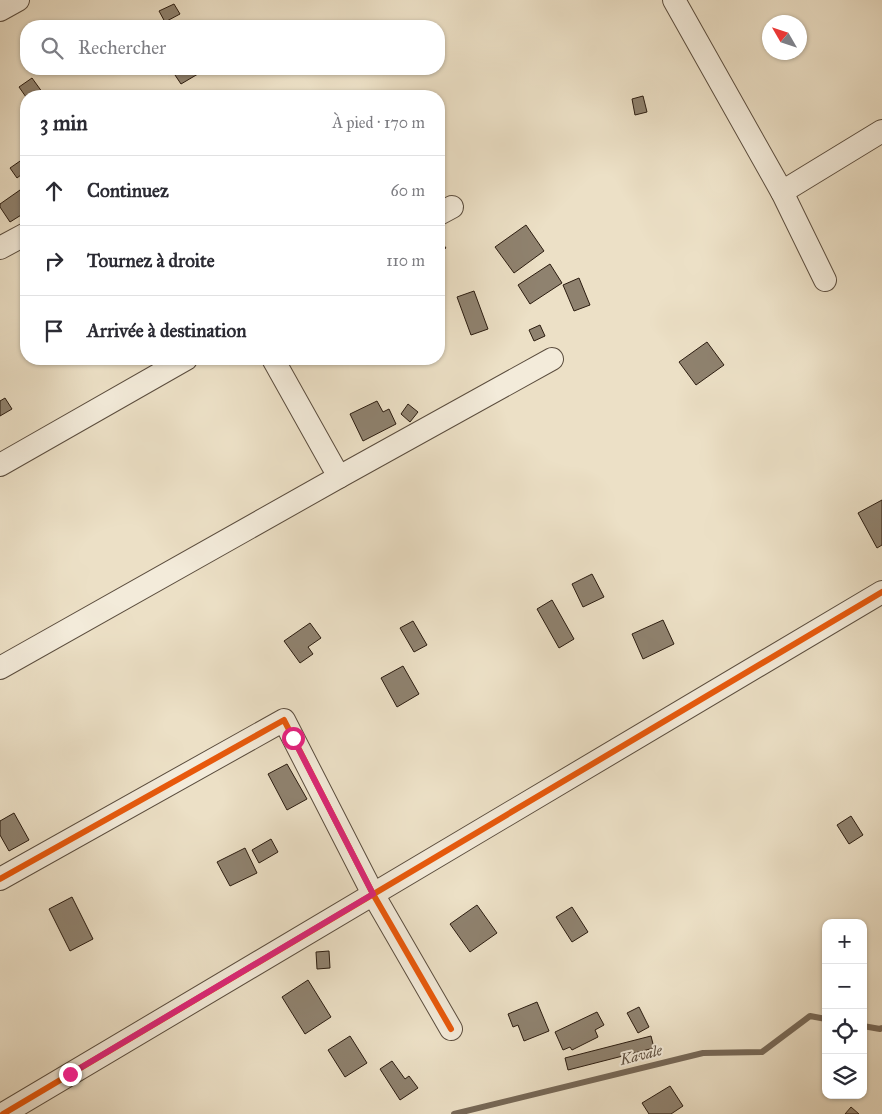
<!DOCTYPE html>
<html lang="fr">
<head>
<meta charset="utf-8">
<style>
	:root { --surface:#fff; --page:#f7f7f7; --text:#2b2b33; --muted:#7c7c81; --line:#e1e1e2 }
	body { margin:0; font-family:"IM FELL Great Primer",serif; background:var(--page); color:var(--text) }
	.controls { position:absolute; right:15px; bottom:15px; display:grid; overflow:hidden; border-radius:10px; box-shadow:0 1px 4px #0004 }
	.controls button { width:45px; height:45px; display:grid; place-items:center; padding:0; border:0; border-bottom:1px solid var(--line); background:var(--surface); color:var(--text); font:25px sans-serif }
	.compass { position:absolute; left:762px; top:15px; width:45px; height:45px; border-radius:50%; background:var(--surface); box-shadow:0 1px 4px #0004; rotate:309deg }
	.stop { position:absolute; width:15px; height:15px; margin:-11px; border:4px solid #db2777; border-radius:50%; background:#fff }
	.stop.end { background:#db2777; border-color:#fff; box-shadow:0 1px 5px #0008 }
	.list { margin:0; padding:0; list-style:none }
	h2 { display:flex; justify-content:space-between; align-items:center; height:65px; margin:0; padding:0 20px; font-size:21px }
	h2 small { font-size:16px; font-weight:400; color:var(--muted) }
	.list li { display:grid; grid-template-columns:32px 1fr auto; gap:15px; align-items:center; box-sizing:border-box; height:70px; padding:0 20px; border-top:1px solid var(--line) }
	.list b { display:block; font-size:19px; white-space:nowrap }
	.list em { font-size:16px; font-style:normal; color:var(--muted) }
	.icon { flex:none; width:28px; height:28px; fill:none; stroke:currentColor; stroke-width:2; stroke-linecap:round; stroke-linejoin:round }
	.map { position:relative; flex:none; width:882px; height:1114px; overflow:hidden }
	.search { position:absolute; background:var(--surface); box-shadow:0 1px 4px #0004; left:20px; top:20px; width:425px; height:55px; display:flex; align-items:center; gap:12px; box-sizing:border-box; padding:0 18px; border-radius:20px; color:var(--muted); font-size:19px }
	.panel { position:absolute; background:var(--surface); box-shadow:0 1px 4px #0004; left:20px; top:90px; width:425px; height:275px; border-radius:20px }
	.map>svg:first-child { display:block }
</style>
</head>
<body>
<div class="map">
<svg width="882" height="1114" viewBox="0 0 882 1114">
	<rect width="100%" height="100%" fill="#ece0c6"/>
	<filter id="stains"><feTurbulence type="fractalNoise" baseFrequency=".004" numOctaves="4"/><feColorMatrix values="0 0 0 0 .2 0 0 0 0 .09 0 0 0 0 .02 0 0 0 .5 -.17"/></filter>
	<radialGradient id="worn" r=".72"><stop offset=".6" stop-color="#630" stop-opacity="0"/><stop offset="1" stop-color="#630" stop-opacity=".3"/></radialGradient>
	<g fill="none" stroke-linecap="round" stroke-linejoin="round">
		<!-- stream -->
		<g stroke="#776958" stroke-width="6">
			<polyline points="863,1026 880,1029 882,1028"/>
			<polyline points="454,1114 703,1053 762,1052 810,1016 826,1019"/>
		</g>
	</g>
	<!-- building -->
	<g fill="#8f826f" stroke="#2b1c10">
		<polygon points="174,4 180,14 165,22 159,11"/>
		<polygon points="171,69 201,69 203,71 181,84"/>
		<polygon points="32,78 45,96 44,96 26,97 19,87"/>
		<polygon points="643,96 647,112 635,115 632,99"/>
		<polygon points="23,159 26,163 26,171 17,178 10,168"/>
		<polygon points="20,190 26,200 26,212 10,222 0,207 0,204"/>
		<polygon points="526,225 544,251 514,273 495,247"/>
		<polygon points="439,239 446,248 441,251 439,249"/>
		<polygon points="550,264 562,283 530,304 518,285"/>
		<polygon points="579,278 590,305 574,311 563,285"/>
		<polygon points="474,291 488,329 471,335 457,297"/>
		<polygon points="540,325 545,336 534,341 529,330"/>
		<polygon points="707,342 724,365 696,385 679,362"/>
		<polygon points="5,398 12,409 0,416 0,401"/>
		<polygon points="377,401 383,412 389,409 396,424 363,441 350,414"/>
		<polygon points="408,404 418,412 410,422 401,414"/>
		<polygon points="882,500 882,545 877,548 858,513"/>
		<polygon points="592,574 604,597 583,607 572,584"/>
		<polygon points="552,600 574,639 559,648 537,609"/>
		<polygon points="663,620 674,644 643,659 632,634"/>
		<polygon points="413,621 427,645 414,652 400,628"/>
		<polygon points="310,623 321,638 308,647 313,654 300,663 284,641"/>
		<polygon points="403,666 419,694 397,707 381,678"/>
		<polygon points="287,764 307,799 287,810 268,774"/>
		<polygon points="14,813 29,840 9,851 0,835 0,821"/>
		<polygon points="851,816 863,835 849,844 837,825"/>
		<polygon points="271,839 278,852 259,863 252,850"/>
		<polygon points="245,848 257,873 230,886 217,862"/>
		<polygon points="72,897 93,939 70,951 49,909"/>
		<polygon points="477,905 497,933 470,952 450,924"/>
		<polygon points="572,907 588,932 572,942 556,917"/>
		<polygon points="329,951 330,968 317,969 316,952"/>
		<polygon points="308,980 331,1017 305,1034 282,997"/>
		<polygon points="537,1002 549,1031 524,1041 518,1025 513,1027 508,1014"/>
		<polygon points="639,1007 649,1027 638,1033 627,1013"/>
		<polygon points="597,1012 604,1025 595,1030 598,1037 572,1050 570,1047 563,1050 555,1032"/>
		<polygon points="350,1036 367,1063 345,1077 328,1050"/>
		<polygon points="651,1036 654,1048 568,1070 565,1058"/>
		<polygon points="392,1061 405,1079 409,1076 418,1088 400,1100 380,1069"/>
		<polygon points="670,1086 683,1106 671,1114 649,1114 642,1103"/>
		<polygon points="851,1107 859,1114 845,1114"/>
	</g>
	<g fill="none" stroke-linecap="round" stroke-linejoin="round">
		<defs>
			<g id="minor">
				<polyline points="674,0 782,192 825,280"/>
				<polyline points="0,10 18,0"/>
				<polyline points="782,192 882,131"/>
				<polyline points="439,214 452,207"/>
				<polyline points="0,248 26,234"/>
				<polyline points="273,359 339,477"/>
				<polyline points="0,465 186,359"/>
				<polyline points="0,668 339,477 552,359"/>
				<polyline points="0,879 284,720 373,894 451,1029"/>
				<polyline points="3,1114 882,592"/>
			</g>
		</defs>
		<!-- minor casing -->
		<use href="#minor" stroke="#5b4d3e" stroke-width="24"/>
		<!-- minor -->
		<use href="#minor" stroke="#f3ebda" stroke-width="22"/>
		<defs>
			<g id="cycleway">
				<polyline points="0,879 284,720 373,894 451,1029"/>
				<polyline points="3,1114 882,592"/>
			</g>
		</defs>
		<!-- cycleway casing -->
		<use href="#cycleway" stroke="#f3ebda" stroke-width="9"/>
		<!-- cycleway -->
		<use href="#cycleway" stroke="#e8590c" stroke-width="6"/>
	</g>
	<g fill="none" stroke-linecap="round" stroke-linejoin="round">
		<!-- route -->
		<polyline stroke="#db2777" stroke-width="6" points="70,1074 373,894 293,738"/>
	</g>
	<g text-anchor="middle" stroke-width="4" stroke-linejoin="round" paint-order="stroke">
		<!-- water labels -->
		<g font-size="15" font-style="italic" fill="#5e5040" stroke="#f3ebda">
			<text transform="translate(641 1055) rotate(-14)" y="5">Kavale</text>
		</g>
	</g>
	<rect width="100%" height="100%" filter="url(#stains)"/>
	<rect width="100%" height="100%" fill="url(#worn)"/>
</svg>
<div class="controls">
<button>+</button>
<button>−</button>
<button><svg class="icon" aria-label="locate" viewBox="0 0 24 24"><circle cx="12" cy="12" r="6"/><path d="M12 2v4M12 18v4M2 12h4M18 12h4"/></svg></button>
<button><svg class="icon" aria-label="layers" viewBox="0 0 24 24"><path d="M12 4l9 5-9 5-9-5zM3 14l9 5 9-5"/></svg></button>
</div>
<svg class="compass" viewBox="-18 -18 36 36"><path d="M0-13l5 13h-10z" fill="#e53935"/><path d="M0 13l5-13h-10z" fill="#7c7c81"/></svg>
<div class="stop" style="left:293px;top:738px"></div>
<div class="stop end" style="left:70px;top:1074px"></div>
<div class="search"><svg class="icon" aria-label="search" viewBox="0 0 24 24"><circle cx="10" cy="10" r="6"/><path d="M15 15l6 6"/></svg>Rechercher</div>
<section class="panel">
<h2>3 min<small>À pied · 170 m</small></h2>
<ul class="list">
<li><svg class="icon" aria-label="ahead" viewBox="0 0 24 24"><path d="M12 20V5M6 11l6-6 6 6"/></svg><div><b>Continuez</b></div><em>60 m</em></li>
<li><svg class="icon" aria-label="right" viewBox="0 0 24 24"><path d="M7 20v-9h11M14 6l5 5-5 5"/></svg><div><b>Tournez à droite</b></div><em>110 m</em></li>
<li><svg class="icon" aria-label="arrive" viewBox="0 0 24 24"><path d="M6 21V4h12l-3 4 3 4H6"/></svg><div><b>Arrivée à destination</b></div></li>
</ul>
</section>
</div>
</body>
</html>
